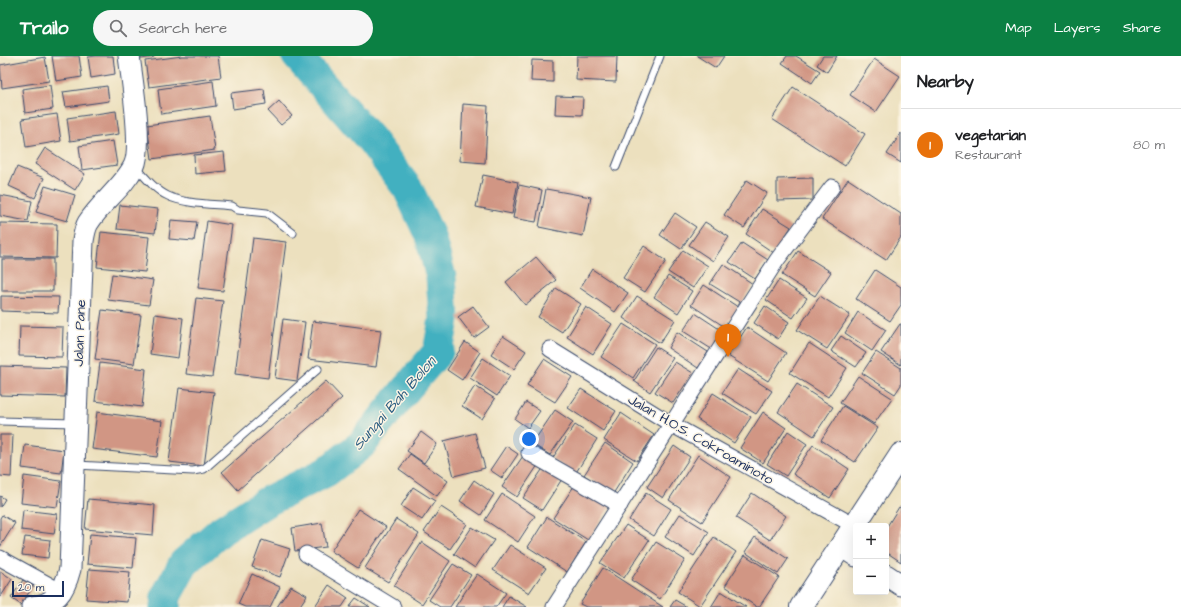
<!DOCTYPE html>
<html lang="en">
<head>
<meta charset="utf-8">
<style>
	:root { --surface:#fff; --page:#f6f6f6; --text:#202124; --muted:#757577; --line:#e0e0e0; --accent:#0b8043 }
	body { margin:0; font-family:"Architects Daughter",sans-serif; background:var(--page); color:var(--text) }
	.controls { position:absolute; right:12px; bottom:12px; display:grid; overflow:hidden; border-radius:4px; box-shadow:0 4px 16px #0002 }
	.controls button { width:36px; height:36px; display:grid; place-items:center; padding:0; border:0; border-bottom:1px solid var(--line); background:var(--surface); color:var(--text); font:20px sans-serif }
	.scale { position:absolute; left:12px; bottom:10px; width:52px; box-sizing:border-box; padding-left:4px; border:2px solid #1b2f5e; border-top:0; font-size:11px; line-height:14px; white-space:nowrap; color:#1b2f5e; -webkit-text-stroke:3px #fcf5e5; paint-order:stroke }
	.you { position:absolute; left:529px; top:383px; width:14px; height:14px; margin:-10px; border:3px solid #fff; border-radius:50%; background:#1a73e8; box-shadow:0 0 0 6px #1a73e833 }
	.badge { display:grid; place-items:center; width:26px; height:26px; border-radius:50%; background:var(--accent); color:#fff; font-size:13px; font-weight:700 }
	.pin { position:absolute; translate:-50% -33px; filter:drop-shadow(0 1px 2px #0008) }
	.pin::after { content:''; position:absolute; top:21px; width:14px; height:12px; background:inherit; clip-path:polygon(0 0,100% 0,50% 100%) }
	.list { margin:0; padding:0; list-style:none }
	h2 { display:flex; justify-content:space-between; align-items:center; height:52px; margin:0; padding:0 16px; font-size:17px }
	h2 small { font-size:13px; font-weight:400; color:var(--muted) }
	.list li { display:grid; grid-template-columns:26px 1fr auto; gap:12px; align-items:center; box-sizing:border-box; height:72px; padding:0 16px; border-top:1px solid var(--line) }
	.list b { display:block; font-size:15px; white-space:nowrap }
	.list p { margin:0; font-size:13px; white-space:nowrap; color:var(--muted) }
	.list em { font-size:13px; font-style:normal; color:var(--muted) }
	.icon { flex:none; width:22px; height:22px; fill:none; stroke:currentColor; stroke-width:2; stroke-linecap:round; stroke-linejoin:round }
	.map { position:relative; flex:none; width:901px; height:551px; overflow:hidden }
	header { display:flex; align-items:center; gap:24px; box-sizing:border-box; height:56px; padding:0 20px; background:var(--accent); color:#fff }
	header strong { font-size:19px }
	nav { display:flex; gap:22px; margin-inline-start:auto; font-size:14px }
	.search { width:280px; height:36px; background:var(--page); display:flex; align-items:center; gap:10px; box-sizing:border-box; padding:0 14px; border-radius:22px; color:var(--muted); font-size:15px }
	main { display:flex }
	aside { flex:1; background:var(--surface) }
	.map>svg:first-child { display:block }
</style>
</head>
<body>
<header>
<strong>Trailo</strong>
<div class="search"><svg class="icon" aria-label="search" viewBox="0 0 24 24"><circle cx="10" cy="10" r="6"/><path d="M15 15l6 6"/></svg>Search here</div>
<nav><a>Map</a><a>Layers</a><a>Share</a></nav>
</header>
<main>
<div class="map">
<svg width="901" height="551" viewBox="0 0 901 551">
	<rect width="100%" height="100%" fill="#fcf5e5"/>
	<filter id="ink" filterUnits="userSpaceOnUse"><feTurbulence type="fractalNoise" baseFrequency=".025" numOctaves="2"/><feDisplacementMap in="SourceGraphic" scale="8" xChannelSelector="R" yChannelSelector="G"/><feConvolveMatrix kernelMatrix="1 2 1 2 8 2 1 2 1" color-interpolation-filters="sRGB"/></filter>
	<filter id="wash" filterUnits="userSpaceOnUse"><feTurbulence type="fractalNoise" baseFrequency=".012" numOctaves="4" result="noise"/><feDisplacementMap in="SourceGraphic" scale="16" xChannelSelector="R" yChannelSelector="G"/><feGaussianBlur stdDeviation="0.9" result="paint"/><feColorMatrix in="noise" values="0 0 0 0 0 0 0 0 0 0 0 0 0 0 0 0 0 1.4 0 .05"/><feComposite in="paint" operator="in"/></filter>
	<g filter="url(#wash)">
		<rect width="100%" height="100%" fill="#ece0be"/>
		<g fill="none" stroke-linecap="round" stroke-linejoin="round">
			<!-- river -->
			<polyline stroke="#43b0c0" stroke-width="31" points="165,551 166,540 184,507 222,474 266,446 326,416 361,389 407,332 438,296 444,263 441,221 430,180 408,133 371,84 297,0"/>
		</g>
		<g id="blocks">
			<!-- building -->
			<g fill="#d19684">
				<polygon points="52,0 79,0 82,21 56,25"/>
				<polygon points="96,0 113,0 115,18 91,22 88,1"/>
				<polygon points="141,0 154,0 154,1 141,3"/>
				<polygon points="182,0 218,0 221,21 149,31 145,5"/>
				<polygon points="577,0 617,0 616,26 576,24"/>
				<polygon points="697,0 724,0 716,12"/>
				<polygon points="787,0 796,0 820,15 812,27 782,7"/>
				<polygon points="823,0 837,0 827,16 817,9"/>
				<polygon points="45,1 49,25 2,32 0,9"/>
				<polygon points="874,3 900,20 876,56 850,39"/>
				<polygon points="532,4 553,5 553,26 531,25"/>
				<polygon points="213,25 216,50 161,58 158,33"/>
				<polygon points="50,29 53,53 25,57 22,33"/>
				<polygon points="107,30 109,45 66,51 63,36"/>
				<polygon points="793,31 865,78 845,110 772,63"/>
				<polygon points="264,33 266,48 233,53 231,37"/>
				<polygon points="556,40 583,41 582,59 555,58"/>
				<polygon points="279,45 292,60 281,69 268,55"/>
				<polygon points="463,48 488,50 485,107 460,105"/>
				<polygon points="116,55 119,78 70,85 67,62"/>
				<polygon points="57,58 61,85 26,91 22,63"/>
				<polygon points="210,60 215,94 152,103 147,69"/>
				<polygon points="901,77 901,107 887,98"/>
				<polygon points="113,85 117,109 82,114 79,90"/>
				<polygon points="45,92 85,118 75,134 35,108"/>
				<polygon points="224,96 226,115 195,118 194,99"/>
				<polygon points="17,111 44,122 35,142 9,130"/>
				<polygon points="483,119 518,126 512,158 476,151"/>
				<polygon points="813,122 813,144 777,145 777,123"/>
				<polygon points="848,123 901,158 901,181 886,204 822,163"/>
				<polygon points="747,124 767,137 744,172 724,159"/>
				<polygon points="519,129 542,134 536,166 513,162"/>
				<polygon points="45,130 75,139 67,165 36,156"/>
				<polygon points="546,133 591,141 583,180 539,171"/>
				<polygon points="0,139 32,145 28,165 0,160"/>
				<polygon points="120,149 158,153 155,177 117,173"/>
				<polygon points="762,153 791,171 774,197 746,178"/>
				<polygon points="675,157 696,171 681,193 660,179"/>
				<polygon points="171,164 197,166 194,185 169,183"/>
				<polygon points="207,165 232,169 223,235 198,232"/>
				<polygon points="705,166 729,181 713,205 689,189"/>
				<polygon points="0,167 57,168 56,202 0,201"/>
				<polygon points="101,176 149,181 145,216 97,211"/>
				<polygon points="253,182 286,186 268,322 235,318"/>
				<polygon points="742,187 768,204 755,223 729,206"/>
				<polygon points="644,190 666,205 645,236 623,222"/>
				<polygon points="683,194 708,210 693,232 668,216"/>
				<polygon points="798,195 831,216 815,240 782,219"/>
				<polygon points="536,201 556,224 525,249 506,226"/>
				<rect x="2" y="203" width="51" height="32"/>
				<polygon points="723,208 753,228 741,247 710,228"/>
				<polygon points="592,213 628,237 615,256 580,232"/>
				<polygon points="875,214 901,231 901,249 890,265 856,243"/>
				<polygon points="112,218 153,224 149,249 108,244"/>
				<polygon points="668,220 692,235 678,257 654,241"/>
				<polygon points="779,224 807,242 793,262 766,244"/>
				<polygon points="704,229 738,251 725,271 691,249"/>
				<polygon points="556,232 581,248 562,276 538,261"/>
				<polygon points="1,240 59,241 58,257 1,255"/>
				<polygon points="637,240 675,264 660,287 623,262"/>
				<polygon points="820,240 850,259 827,293 797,274"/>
				<polygon points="196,242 223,245 212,321 186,318"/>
				<polygon points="473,250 489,271 474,282 458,261"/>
				<polygon points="765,250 789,266 778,283 754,267"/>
				<polygon points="586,251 612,268 593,298 567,281"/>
				<polygon points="102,254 141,259 134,308 95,303"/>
				<polygon points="858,256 886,274 872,295 845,277"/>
				<polygon points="695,257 724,276 713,294 683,275"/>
				<polygon points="155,258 183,262 178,302 150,298"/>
				<polygon points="283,263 305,266 297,325 275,322"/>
				<polygon points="313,265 381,274 376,311 308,303"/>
				<polygon points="623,268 655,288 633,322 601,301"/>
				<polygon points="900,268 901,268 901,309 881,296"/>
				<polygon points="20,270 63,271 62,301 19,300"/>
				<polygon points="747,271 786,297 768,325 728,300"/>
				<polygon points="677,276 708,296 698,312 668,292"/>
				<polygon points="503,280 526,295 514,313 491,298"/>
				<polygon points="841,280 866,297 856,311 831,295"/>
				<polygon points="465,286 480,296 462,324 447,314"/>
				<polygon points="809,287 847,312 828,341 790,317"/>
				<polygon points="656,291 673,302 650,336 634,325"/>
				<polygon points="876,296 901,312 901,329 895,338 862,317"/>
				<polygon points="483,302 510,320 497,340 470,322"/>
				<polygon points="544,303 572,321 555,346 527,329"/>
				<polygon points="675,306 693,317 673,347 655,336"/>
				<polygon points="100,307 146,313 142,351 95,345"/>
				<polygon points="0,310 66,312 65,341 0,339"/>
				<polygon points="738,313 772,335 756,358 722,337"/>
				<polygon points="858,320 892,342 874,368 840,347"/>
				<polygon points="326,325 342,342 238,434 222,416"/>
				<polygon points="797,328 833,351 814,380 778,356"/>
				<polygon points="475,330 495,343 482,363 462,350"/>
				<polygon points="179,332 214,336 204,410 169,406"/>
				<polygon points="581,333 616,355 603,375 568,352"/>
				<polygon points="713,337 751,361 734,387 697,363"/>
				<polygon points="526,346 540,355 528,372 515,363"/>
				<polygon points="843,350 878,372 855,406 821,384"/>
				<polygon points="555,354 573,366 550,399 532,388"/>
				<polygon points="97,356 162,365 157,401 92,393"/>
				<polygon points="763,356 786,372 763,407 740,392"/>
				<polygon points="621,357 654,379 637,405 604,384"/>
				<polygon points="575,369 597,383 575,418 552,403"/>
				<polygon points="788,375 807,388 786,420 767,408"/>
				<polygon points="421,376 437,388 424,407 407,395"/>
				<polygon points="475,377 485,412 454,420 444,385"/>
				<polygon points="0,379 13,379 11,421 0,420"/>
				<polygon points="605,387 633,406 613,438 584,419"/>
				<polygon points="25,389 64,394 61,417 22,412"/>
				<polygon points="813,389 849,413 830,442 793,418"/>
				<polygon points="506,390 518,398 502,422 490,414"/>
				<polygon points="674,390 690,401 663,442 647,431"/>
				<polygon points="410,398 448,425 437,440 399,413"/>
				<polygon points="698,399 731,421 702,466 669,444"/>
				<polygon points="523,400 538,409 517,441 502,431"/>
				<polygon points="544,411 562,423 542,454 523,442"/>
				<polygon points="24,420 61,425 57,451 21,447"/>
				<polygon points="474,424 494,438 481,459 460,445"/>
				<polygon points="576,427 611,449 588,484 553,462"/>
				<polygon points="413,431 435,445 422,464 401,450"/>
				<polygon points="646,437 671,453 654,480 629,464"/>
				<polygon points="752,437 786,460 770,484 736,462"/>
				<polygon points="502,438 535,460 518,486 485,464"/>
				<polygon points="0,440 5,443 0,451"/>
				<polygon points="88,443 155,449 153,479 85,473"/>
				<polygon points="441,451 467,468 450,493 424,476"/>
				<polygon points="899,451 901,452 901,506 886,496 886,472"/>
				<polygon points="358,453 386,471 358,512 331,495"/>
				<polygon points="23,454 57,458 54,478 21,474"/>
				<polygon points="680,458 709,476 694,500 665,481"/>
				<polygon points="2,459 15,467 0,491 0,462"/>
				<polygon points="547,461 586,486 567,516 528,491"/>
				<polygon points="396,463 419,478 388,526 365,512"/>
				<polygon points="322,467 326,491 295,495 292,472"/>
				<polygon points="626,469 649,484 624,522 600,507"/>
				<polygon points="472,471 494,484 475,512 454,498"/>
				<polygon points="90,478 136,482 133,512 87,508"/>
				<polygon points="25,481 50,484 48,502 22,499"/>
				<polygon points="714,481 736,496 700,550 678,536"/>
				<polygon points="755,481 788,503 778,518 745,496"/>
				<polygon points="262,484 290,493 280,521 252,511"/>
				<polygon points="422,486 450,505 422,548 394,530"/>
				<polygon points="656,486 685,504 660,543 631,524"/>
				<polygon points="510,489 546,512 529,537 493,514"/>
				<polygon points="745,499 779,521 759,551 757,551 725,530"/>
				<polygon points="453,508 471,519 450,551 440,551 429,544"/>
				<polygon points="603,512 663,551 586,551 580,548"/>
				<polygon points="89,513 130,516 127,546 86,543"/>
				<polygon points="0,515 12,523 0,542"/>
				<polygon points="252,518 280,531 270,551 245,551 238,548"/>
				<polygon points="477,518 506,537 496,551 455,551"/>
				<polygon points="23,524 33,530 21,549 11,542"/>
				<polygon points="329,529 348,542 342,551 317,551 315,550"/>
				<polygon points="291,530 307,539 299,551 277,551"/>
				<polygon points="721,535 746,551 711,551"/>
				<polygon points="509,540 527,551 502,551"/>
				<polygon points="356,542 370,551 349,551"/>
				<polygon points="675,544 687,551 670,551"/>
			</g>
		</g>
	</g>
	<g filter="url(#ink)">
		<use href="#blocks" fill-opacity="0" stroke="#3a4a6c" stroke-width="1"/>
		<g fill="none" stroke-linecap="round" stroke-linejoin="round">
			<defs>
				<g id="lane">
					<path d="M136,111C145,121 155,134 168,140C184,148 214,148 232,150L238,154L267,157L293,177"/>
					<polyline points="616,111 660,0"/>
					<polyline points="0,365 74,367"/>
					<polyline points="76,409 193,415 204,413 318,313"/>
				</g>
				<g id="street">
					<polyline points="550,293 671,368 855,470"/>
					<polyline points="529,397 620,449"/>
					<polyline points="306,498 393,551"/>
					<polyline points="0,502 62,536"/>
					<polyline points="554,551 777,204 832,131"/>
				</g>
				<g id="secondary">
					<polyline points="841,490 856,500"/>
					<polyline points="886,519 901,529"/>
					<path d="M32,551C56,548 64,536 70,513L83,185C84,179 85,172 88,167C101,146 123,132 134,110C143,91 132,23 129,0"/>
				</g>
				<polyline id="primary" points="801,551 901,398"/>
			</defs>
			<!-- lane casing -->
			<use href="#lane" stroke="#3a4a6c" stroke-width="9"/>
			<!-- street casing -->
			<use href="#street" stroke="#3a4a6c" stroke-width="17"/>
			<!-- secondary casing -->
			<use href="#secondary" stroke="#3a4a6c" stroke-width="23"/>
			<!-- primary casing -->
			<use href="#primary" stroke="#3a4a6c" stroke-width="24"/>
			<!-- lane -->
			<use href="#lane" stroke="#fff" stroke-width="7"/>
			<!-- street -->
			<use href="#street" stroke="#fff" stroke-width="15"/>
			<!-- secondary -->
			<use href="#secondary" stroke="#fff" stroke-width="21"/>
			<!-- primary -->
			<use href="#primary" stroke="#fff" stroke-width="22"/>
		</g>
	</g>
	<g text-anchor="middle" stroke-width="3" stroke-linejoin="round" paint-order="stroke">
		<!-- street labels -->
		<g font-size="14" fill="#1b2f5e" stroke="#fcf5e5">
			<text transform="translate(79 277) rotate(-88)" y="5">Jalan Pane</text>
			<text transform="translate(701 383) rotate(30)" y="5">Jalan H.O.S. Cokroaminoto</text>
		</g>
		<!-- water labels -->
		<g font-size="15" font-style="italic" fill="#295c80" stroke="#fcf5e5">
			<text transform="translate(394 347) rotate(-49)" y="5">Sungai Bah Bolon</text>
		</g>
	</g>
</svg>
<div class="controls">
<button>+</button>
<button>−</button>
</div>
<div class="scale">20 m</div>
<div class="you"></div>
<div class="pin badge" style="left:728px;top:301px;background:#e8710a">1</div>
</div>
<aside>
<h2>Nearby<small></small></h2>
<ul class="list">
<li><span class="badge" style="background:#e8710a">1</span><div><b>vegetarian</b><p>Restaurant</p></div><em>80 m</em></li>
</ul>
</aside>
</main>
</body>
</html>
